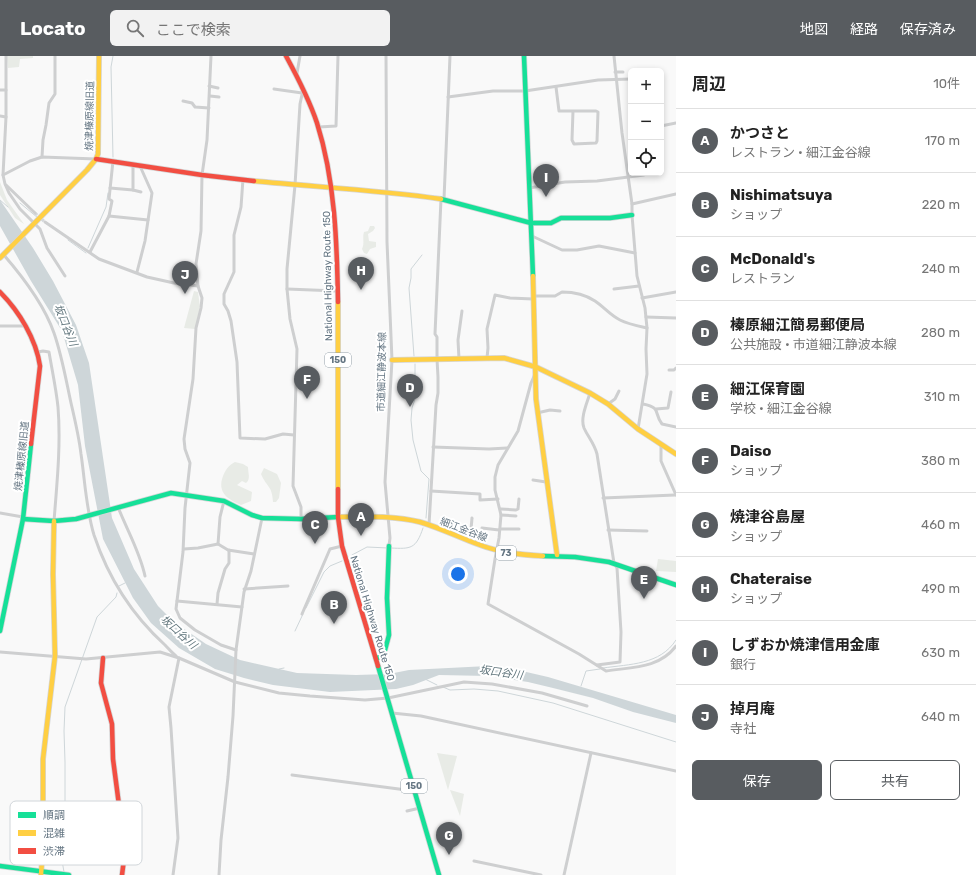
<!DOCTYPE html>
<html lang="ja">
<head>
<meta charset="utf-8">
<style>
	:root { --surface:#fff; --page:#f2f2f2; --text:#222; --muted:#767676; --line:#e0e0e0; --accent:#585c60 }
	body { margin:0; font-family:Rubik,"Noto Sans JP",sans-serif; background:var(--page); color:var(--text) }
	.controls { position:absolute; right:12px; top:12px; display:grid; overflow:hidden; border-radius:6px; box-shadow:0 2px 6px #0003 }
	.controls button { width:36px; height:36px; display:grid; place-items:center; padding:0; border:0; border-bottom:1px solid var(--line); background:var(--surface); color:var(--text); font:20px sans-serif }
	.you { position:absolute; left:458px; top:518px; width:14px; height:14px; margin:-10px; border:3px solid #fff; border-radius:50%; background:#1a73e8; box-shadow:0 0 0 6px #1a73e833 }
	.badge { display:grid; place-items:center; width:26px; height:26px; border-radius:50%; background:var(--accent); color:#fff; font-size:13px; font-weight:700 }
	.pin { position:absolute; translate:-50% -33px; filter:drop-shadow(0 1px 2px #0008) }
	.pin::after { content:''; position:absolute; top:21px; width:14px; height:12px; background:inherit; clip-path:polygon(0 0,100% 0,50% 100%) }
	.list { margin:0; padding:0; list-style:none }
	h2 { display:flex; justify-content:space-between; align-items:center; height:52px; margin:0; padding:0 16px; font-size:17px }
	h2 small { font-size:13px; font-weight:400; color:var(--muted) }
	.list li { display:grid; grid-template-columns:26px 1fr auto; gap:12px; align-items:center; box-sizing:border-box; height:64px; padding:0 16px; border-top:1px solid var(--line) }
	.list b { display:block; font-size:15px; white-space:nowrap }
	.list p { margin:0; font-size:13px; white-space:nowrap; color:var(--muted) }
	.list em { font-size:13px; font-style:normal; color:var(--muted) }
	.actions { display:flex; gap:8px; padding:12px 16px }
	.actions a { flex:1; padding:9px 0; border:1px solid var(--accent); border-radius:6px; text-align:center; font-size:14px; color:var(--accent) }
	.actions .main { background:var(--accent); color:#fff }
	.icon { flex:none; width:22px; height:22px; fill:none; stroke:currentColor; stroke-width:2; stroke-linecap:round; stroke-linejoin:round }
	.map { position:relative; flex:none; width:676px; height:819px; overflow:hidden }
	header { display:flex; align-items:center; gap:24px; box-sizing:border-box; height:56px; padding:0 20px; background:var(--accent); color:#fff }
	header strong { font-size:19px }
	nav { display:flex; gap:22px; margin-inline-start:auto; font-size:14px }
	.search { width:280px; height:36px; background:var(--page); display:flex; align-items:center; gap:10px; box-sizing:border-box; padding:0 14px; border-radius:6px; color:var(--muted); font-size:15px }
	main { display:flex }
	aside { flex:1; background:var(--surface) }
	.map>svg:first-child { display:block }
</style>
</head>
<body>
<header>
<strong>Locato</strong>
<div class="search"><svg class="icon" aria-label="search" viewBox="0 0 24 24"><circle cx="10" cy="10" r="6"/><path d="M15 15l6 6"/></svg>ここで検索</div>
<nav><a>地図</a><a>経路</a><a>保存済み</a></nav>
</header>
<main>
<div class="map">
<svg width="676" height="819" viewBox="0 0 676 819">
	<rect width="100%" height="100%" fill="#f9f9f9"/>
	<!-- green -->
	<g fill="#e8ebe6">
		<polygon points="7,0 33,0 33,2 20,3 19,11 8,12"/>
		<polygon points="0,126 7,144 24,168 15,162 0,139"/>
		<path d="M370,170H374L375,172L373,175L368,178L369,185L376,186V191L370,193L367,198L364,197L362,193C365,187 362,182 364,176L368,175Z"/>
		<polygon points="194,235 198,236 200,251 195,273 184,272"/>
		<path d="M235,406L243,408L248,411C248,417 251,423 246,427L242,425L237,429L252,436L251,445L241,449C227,443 217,436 223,420C226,413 229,409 235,406Z"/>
		<path d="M264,412L277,418L281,427L279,442L276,446H273C272,429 267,432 261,418Z"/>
		<polygon points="658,503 676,505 676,516 656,515"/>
		<polygon points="437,697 457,700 448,734"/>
		<polygon points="450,734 464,738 460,760"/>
	</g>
	<!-- water -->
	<polygon fill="#ced6d9" points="0,144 33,192 53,225 76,269 89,307 112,462 134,513 158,550 174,566 206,588 240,604 297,617 356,619 389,618 409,614 488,610 522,615 548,621 676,659 676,667 633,656 593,642 553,632 528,626 488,620 439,619 413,629 396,633 330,636 273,629 244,622 215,613 179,592 151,567 133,542 103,483 85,390 78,329 62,275 31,225 0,170"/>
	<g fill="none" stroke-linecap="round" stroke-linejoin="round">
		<!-- stream -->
		<g stroke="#ced6d9" stroke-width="1">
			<polyline points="113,0 111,11 113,101"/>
			<polyline points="0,144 8,151"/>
			<polyline points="20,147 38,162"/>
			<polyline points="68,184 86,197"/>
			<polyline points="88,192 106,151 108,137"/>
			<polyline points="414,300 409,232 411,222 411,213 422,199"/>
			<polyline points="415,308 415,343 412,352 411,364 413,384 421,415 429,423 426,462"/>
			<path d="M391,492C411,493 416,493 423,472"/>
			<polyline points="352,499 367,491 388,492"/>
			<polyline points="119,530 125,527"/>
			<polyline points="306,552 324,516 330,510 342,505"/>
			<polyline points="295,575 303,558"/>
			<path d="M603,612C630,608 660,609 676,584"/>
			<polyline points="279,613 284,612"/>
			<polyline points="425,623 437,629"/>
			<polyline points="581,630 586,615 600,613"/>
			<polyline points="443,631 450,634 474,633 498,635 553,647 676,686"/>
			<polyline points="64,816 60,793 65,753 65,706 64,675 65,651 97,561 116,541 117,537"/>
		</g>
		<!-- street-tunnel -->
		<polyline stroke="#d4d8dc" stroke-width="3" stroke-dasharray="3 1.5" stroke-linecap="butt" points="35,157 45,166"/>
		<defs>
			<g id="fast">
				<polyline points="524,0 533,220"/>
				<polyline points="441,143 531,167 551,167 561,162 610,162 632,159"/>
				<polyline points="23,463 54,465 76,463 171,437 224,445 252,459 262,462 301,463 338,461"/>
				<polyline points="543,500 575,501 609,506 676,529"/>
				<polyline points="0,575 23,463 31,388"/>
				<polyline points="376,603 381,600 385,594 389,579 387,542 389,490"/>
				<polyline points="378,610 439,819"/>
				<polyline points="0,810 69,819"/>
			</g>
			<g id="slow">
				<path d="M254,125C316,131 379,134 441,143"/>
				<polyline points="0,202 87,114 96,103 98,98 99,0"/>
				<polyline points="533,220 536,343 557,499"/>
				<polyline points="338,246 338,433"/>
				<polyline points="392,304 504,302 536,311 590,337 608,348 638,373 676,398"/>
				<path d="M338,461C365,461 393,459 420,466C441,472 460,482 480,489C501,497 521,499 543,500"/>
				<polyline points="41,819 43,790 43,703 55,600 53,518 54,465"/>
			</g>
			<g id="jam">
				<path d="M286,0C298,22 309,43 317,67C335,124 337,186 338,246"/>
				<polyline points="96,103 202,119 254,125"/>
				<path d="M0,236C19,255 36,283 40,310L31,388"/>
				<polyline points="338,433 338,461 342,490 378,610"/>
				<polyline points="103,602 101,627 112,668 113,703 125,795 122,819"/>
			</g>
		</defs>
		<!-- fast casing -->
		<use href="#fast" stroke="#d5d6d7" stroke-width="6"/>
		<!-- slow casing -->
		<use href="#slow" stroke="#d5d6d7" stroke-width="6"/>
		<!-- jam casing -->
		<use href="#jam" stroke="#d5d6d7" stroke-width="6"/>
		<!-- street -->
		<g stroke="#cecfd0" stroke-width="3">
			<polyline points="6,0 6,61 3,119 5,128 9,137 20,153 40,173 47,192 65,220"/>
			<polyline points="211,0 207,84 202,119 201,175 196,208 198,230 202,242 201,252 196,272 193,323 184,383 185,393 190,407 185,452 183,496 176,553 180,562 195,574 221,589 236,594"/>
			<polyline points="386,0 387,186 392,304 385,426 390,482 389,490"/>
			<polyline points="614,0 622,77 632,148 632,159 637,220 645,252 647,272 646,293 647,318 638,373"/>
			<polyline points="615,16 623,16"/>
			<polyline points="297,17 300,0"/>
			<polyline points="209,30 218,32"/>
			<polyline points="556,31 559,55 573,55 572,84 574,88 596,87 597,85 598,56 596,55 573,55"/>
			<polyline points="274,33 302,37"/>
			<polyline points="0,34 6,34"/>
			<polyline points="210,40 219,41"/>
			<polyline points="448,41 493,35 525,35 598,24 631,23"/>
			<polyline points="183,45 192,47 195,51 209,52"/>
			<polyline points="0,60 6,61"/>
			<polyline points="661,70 676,67"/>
			<polyline points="319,71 336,70 338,0"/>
			<polyline points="42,101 43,84 46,69 49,47 55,38 55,0"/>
			<polyline points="133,109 133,134 141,136"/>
			<polyline points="3,119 30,105 42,101 96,103"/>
			<polyline points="243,123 241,151 234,179 234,216 224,238 224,248 228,255 231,265 237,306 240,382 265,383 283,378 294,379"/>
			<polyline points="6,129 35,157"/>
			<polyline points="110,132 133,134"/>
			<polyline points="529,132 565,126 597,125 644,119 646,117"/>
			<polyline points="444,143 450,0"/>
			<polyline points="632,148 676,138"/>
			<polyline points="109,160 148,164"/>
			<polyline points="45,166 99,203 147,221 174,227 198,230"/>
			<polyline points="532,180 562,194 577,194 599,190 635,197"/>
			<polyline points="90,196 109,160 112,145 109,143 113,105"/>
			<path d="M3,198C23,221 44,248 54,277C62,300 66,324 71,347C75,364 79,381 81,398C85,425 86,453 94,479C108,521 132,559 165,589C169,593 172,597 176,600"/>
			<polyline points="137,216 145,185 152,137 140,110"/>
			<polyline points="287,233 337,235"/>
			<polyline points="614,233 639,230"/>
			<path d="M533,240H555L562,236C573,236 586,239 595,245C604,251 610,259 620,264C628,268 638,270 647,272"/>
			<polyline points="642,242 676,236"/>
			<polyline points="646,261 676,262"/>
			<polyline points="0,270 24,270"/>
			<path d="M38,296L43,295L49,296C52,314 56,332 58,351C61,388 57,427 54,465"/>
			<polyline points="487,302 488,292 487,273 495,239 510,242 533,243"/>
			<polyline points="459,303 458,284 462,255"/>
			<polyline points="669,314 674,314 676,312"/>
			<path d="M535,318L531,327L518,375L498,409L495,421V434L501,459L499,482L495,503L488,548L579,598L606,615C631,611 659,613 676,590"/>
			<path d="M590,337C587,347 580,362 584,372C588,381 594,387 597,398L614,507L617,512L621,576L620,606L597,609"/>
			<polyline points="608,348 615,343 619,335"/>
			<path d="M643,348C662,352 653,356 662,368L676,371"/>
			<polyline points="656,353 668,352 671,336"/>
			<polyline points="537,357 550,354 560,355"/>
			<polyline points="661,388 661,405 676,439"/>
			<polyline points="433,391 489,393 507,392"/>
			<polyline points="533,424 546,426"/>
			<polyline points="431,435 480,438 480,444 498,443"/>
			<polyline points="603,442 675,439"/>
			<path d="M118,451C127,474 140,496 145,520"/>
			<polyline points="501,453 516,454 518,453 519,443"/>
			<polyline points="0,457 23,461"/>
			<polyline points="501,459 516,460"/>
			<polyline points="301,463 301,451 293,430 297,293 290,263 287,233 287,213 295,129 300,48 303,34"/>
			<polyline points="429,469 436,349 438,337 438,321 437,303 437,281 435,278 441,143"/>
			<polyline points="482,472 499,474"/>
			<polyline points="500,473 519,473"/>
			<polyline points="608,474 647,475"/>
			<polyline points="470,485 472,462"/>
			<polyline points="218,488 220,461 224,445"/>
			<polyline points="184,493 198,492 218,488 228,494 254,498"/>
			<polyline points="244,533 288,530"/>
			<polyline points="177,545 242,551"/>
			<polyline points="217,548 218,537 225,513 229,507 229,494"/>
			<polyline points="302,558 330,493 342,490"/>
			<polyline points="0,596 86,603 160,596 179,602 235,626 279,637 310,640 365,644 388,642 464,626 492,628 542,637 587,650"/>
			<polyline points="392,657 421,660 676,715"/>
			<polyline points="292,719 414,735"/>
			<polyline points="407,755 420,752"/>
			<polyline points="474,805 541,819"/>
			<polyline points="173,819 178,782 171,672 169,651 179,602"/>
			<polyline points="219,819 221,784 228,721 233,660 236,594 244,536 251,515 262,462"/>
			<polyline points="564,819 591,697"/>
		</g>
		<!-- fast -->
		<use href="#fast" stroke="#16e098" stroke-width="4.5"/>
		<!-- slow -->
		<use href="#slow" stroke="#ffcf43" stroke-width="4.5"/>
		<!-- jam -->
		<use href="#jam" stroke="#f24e42" stroke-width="4.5"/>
	</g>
	<g text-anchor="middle" stroke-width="4" stroke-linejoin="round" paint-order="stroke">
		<!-- shield labels -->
		<g fill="#fff" stroke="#939fa8" stroke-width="1">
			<rect x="325" y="297" width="26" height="14" rx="3"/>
			<rect x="496" y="490" width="20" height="14" rx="3"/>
			<rect x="401" y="723" width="26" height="14" rx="3"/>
		</g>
		<g font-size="9" font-weight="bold" fill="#657683">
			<text x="338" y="307">150</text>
			<text x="506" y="500">73</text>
			<text x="414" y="733">150</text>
		</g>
		<!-- street labels -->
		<g font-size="10" fill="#657683" stroke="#fff">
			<text transform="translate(89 60) rotate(-89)" y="4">焼津榛原線旧道</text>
			<text transform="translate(327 220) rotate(-91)" y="4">National Highway Route 150</text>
			<text transform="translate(381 316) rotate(-89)" y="4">市道細江静波本線</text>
			<text transform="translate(21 400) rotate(-84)" y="4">焼津榛原線旧道</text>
			<text transform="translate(464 473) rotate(21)" y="4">細江金谷線</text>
			<text transform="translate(373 562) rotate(73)" y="4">National Highway Route 150</text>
		</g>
		<!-- water labels -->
		<g font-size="11" font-style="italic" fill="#60757c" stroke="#fff">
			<text transform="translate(66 269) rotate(68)" y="4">坂口谷川</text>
			<text transform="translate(179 576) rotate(42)" y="4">坂口谷川</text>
			<text transform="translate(501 616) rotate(8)" y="4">坂口谷川</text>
		</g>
	</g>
	<!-- legend -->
	<rect x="10" y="745" width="132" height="64" rx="6" fill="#fff" stroke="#d1d6da" stroke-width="1"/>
	<rect x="18" y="756" width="18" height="6" fill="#16e098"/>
	<rect x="18" y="774" width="18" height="6" fill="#ffcf43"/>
	<rect x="18" y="792" width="18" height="6" fill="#f24e42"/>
	<g font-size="11" fill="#657683">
		<text x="43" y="763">順調</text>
		<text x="43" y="781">混雑</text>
		<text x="43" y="799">渋滞</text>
	</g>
</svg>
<div class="controls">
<button>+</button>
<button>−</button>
<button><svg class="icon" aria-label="locate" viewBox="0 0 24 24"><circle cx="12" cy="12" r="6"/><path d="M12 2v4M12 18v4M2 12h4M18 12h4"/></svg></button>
</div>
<div class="you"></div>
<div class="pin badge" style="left:361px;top:480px">A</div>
<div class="pin badge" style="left:334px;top:568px">B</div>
<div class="pin badge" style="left:315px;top:488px">C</div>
<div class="pin badge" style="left:410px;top:351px">D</div>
<div class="pin badge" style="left:644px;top:543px">E</div>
<div class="pin badge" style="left:307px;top:343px">F</div>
<div class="pin badge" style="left:449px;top:799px">G</div>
<div class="pin badge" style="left:361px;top:234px">H</div>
<div class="pin badge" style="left:546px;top:141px">I</div>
<div class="pin badge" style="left:185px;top:238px">J</div>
</div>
<aside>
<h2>周辺<small>10件</small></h2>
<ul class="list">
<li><span class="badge">A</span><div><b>かつさと</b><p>レストラン · 細江金谷線</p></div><em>170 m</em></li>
<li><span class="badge">B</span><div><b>Nishimatsuya</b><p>ショップ</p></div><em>220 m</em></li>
<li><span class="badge">C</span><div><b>McDonald's</b><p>レストラン</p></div><em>240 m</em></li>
<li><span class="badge">D</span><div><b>榛原細江簡易郵便局</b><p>公共施設 · 市道細江静波本線</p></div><em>280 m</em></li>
<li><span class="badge">E</span><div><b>細江保育園</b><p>学校 · 細江金谷線</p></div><em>310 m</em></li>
<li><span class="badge">F</span><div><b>Daiso</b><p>ショップ</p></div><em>380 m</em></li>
<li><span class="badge">G</span><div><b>焼津谷島屋</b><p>ショップ</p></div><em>460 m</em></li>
<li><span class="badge">H</span><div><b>Chateraise</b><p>ショップ</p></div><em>490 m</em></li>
<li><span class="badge">I</span><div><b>しずおか焼津信用金庫</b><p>銀行</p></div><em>630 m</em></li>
<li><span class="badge">J</span><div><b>掉月庵</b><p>寺社</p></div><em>640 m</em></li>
</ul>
<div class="actions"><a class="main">保存</a><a>共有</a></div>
</aside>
</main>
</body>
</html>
